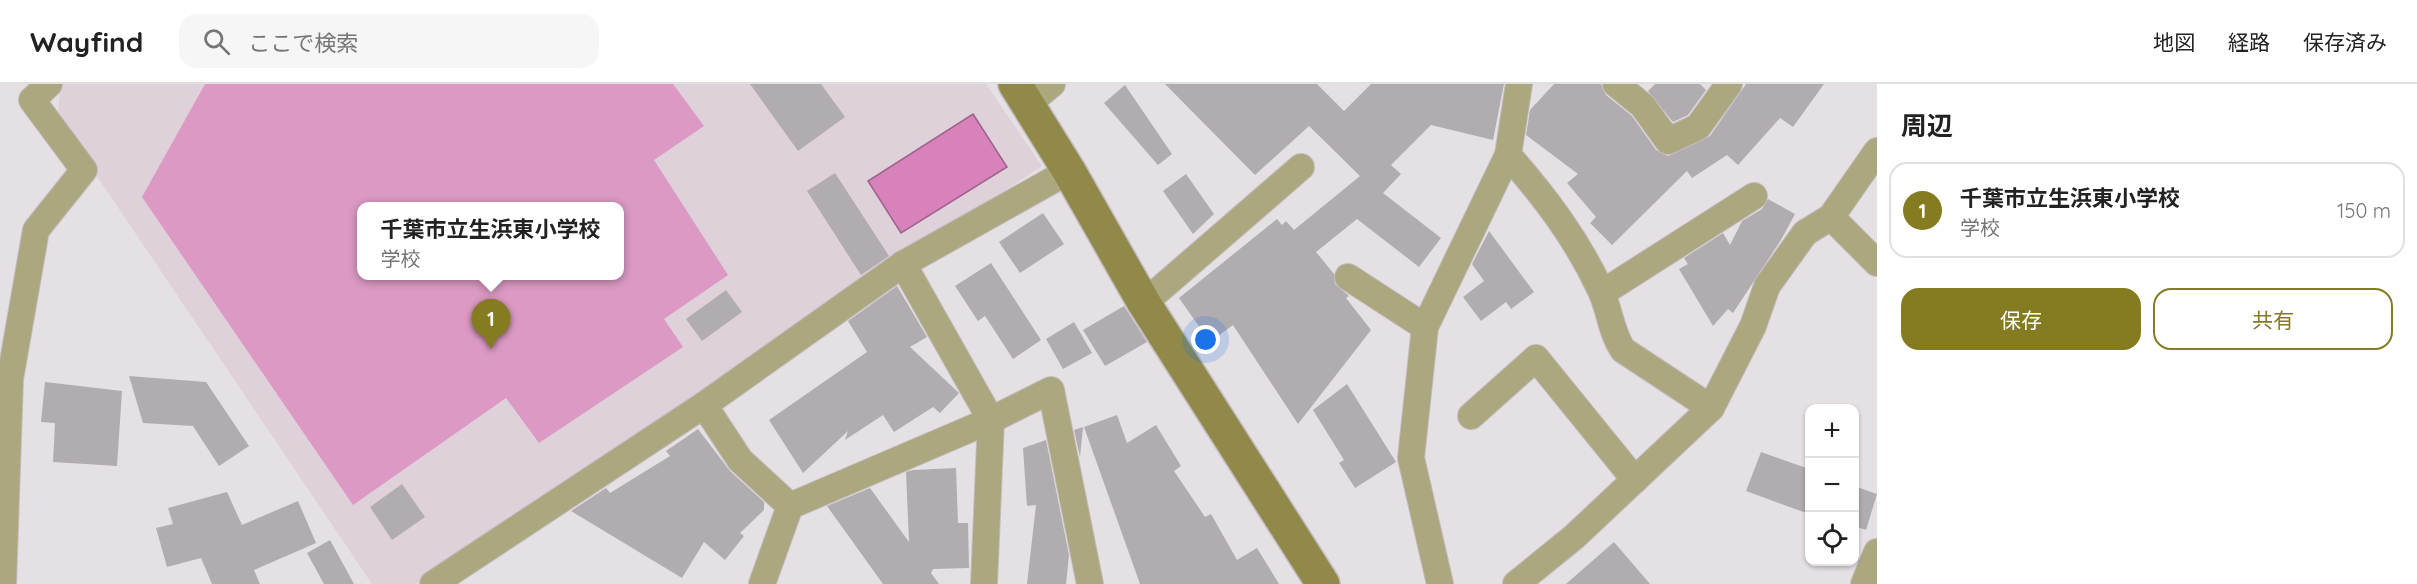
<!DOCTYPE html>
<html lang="ja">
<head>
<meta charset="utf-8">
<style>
	:root { --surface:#fff; --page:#f6f6f6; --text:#222; --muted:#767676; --line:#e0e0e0; --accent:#857b20 }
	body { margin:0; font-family:Quicksand,"Noto Sans JP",sans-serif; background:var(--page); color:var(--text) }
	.controls { position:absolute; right:18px; bottom:18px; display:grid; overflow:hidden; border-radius:12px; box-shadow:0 2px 4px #0004 }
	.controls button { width:54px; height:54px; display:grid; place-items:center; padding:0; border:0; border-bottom:2px solid var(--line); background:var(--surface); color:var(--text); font:30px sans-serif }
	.you { position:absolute; left:1206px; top:256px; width:21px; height:21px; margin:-15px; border:4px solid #fff; border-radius:50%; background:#1a73e8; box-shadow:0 0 0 9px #1a73e833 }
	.badge { display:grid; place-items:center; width:39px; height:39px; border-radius:50%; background:var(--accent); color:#fff; font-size:20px; font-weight:700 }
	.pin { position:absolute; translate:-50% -50px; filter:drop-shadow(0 2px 3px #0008) }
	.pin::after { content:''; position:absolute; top:32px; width:21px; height:18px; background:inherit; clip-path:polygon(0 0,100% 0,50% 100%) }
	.popup { position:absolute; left:357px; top:118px; width:267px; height:78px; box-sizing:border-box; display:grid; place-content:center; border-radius:12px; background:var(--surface); filter:drop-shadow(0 2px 4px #0005); font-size:20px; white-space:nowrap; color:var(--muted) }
	.popup b { font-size:22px; color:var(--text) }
	.popup::after { content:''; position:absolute; left:50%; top:100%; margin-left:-12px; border:12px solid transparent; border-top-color:var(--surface) }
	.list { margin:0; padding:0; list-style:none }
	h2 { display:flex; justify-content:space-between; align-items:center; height:78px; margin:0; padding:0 24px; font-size:26px }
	h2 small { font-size:20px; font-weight:400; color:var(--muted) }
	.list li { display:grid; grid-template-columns:39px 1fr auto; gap:18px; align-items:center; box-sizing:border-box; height:96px; margin:0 12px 12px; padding:0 12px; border:2px solid var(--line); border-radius:18px }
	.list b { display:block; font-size:22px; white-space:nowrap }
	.list p { margin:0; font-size:20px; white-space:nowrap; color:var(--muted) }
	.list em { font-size:20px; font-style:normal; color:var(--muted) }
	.actions { display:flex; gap:12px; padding:18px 24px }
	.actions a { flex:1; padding:14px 0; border:2px solid var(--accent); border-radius:18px; text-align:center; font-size:21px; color:var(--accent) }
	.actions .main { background:var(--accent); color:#fff }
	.icon { flex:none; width:33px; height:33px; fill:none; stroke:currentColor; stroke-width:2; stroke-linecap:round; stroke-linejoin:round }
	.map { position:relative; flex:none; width:1877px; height:500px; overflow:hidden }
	header { display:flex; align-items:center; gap:36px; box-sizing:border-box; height:84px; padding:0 30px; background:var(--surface); border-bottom:2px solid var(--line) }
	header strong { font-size:28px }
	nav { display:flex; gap:33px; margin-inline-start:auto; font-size:21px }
	.search { width:420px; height:54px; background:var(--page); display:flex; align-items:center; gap:15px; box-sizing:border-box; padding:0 21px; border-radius:18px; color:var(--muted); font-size:22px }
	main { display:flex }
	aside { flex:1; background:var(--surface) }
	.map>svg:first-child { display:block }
</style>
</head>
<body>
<header>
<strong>Wayfind</strong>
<div class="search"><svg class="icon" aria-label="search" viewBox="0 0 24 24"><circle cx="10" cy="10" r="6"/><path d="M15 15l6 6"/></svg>ここで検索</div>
<nav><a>地図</a><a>経路</a><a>保存済み</a></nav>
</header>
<main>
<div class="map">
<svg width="1877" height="500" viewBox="0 0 1877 500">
	<rect width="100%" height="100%" fill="#e5e0e3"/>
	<!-- built -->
	<path fill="#ded1d9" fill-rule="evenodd" d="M61,0H986L1042,82L416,500H372L57,33ZM362,122H620V192H362Z"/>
	<!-- green -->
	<path fill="#db99c3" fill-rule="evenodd" d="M205,0H673L704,42L654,76L728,191L664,235L683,263L539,359L506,314L353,421L142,113ZM362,122H620V192H362Z"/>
	<!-- water -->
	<polygon fill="#d782ba" stroke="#9f628a" stroke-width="1.5" points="973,30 1007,83 901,149 868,97"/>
	<!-- building -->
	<g fill="#b1acaf">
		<polygon points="750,0 821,0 845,33 798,67"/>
		<polygon points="1165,0 1317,0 1344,27 1371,0 1504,0 1493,56 1431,41 1391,81 1401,90 1383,109 1441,154 1419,183 1357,135 1316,168 1334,190 1335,200 1349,212 1346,214 1371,246 1298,340 1233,241 1210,258 1179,214 1277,135 1282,141 1286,137 1294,146 1360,92 1309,42 1255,91"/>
		<polygon points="1554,0 1601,0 1606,11 1632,32 1656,66 1668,72 1710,52 1746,0 1824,0 1793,43 1780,34 1738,81 1727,71 1692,94 1687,87 1612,161 1590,139 1596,133 1567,99 1578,90 1526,51 1530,26"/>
		<polygon points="1655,0 1700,0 1706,6 1688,31 1673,38 1648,7"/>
		<polygon points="1125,1 1172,70 1158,81 1104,19"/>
		<polygon points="835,89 889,172 861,191 807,107"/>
		<polygon points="1186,90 1214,130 1193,150 1163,107"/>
		<polygon points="1768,115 1795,130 1781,156 1733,229 1728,225 1713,242 1679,185 1688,180 1684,174 1723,149 1730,161 1742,137 1762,125"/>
		<polygon points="1043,129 1064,160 1020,189 999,158"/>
		<polygon points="1489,147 1534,208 1511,225 1506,218 1481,237 1463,213 1484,197 1472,180"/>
		<polygon points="991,179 1041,256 1013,275 985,232 978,237 955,202"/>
		<polygon points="897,202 927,253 910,263 959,309 940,329 933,323 894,348 883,331 845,356 848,347 803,389 769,336 867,268 848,237"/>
		<polygon points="726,206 742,228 702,257 686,235"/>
		<polygon points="1124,222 1147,258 1105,282 1083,246"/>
		<polygon points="1074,238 1092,269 1063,285 1046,255"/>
		<polygon points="129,292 206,298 249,362 219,382 193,342 143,339"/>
		<polygon points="45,298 122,307 117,382 53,378 55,339 41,338"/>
		<polygon points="1347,300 1396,378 1355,404 1339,379 1344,376 1313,326"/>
		<polygon points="1117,331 1127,359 1156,341 1181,382 1174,387 1205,433 1211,430 1237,476 1257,464 1279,500 1140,500 1084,343"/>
		<polygon points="1083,343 1080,373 1074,346"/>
		<polygon points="698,345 730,387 764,418 764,426 740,449 744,452 725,476 704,458 682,494 571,427 606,404 610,409 670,372 666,367"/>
		<polygon points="1046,356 1069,471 1066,500 1027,500 1036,421 1027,422 1023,364"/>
		<polygon points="1761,368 1809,385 1809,430 1746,407"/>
		<polygon points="956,384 958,439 968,439 969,484 933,485 931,489 939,500 883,500 827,422 870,404 909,458 906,388 913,386"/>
		<polygon points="402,400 425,433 392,456 370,423"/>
		<polygon points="1854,402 1877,410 1866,446 1854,442"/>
		<polygon points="227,408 242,441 298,417 316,459 254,486 260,500 212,500 201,474 167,483 156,444 173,440 168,424"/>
		<polygon points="330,456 354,500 324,500 307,469"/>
		<polygon points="1614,458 1650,500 1566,500"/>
	</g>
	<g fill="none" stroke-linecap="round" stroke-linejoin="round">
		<defs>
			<g id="street">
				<polyline points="1616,0 1643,22 1668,57 1698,43 1729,0"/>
				<polyline points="1028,20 1052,0"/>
				<path d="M1508,71C1545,113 1577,155 1601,207C1610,227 1611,248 1623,266L1711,324"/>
				<polyline points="1831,133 1877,67"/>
				<polyline points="903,180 991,336 1051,306 1090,500"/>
				<polyline points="1348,193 1425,243"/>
				<polyline points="1602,209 1754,112"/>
				<polyline points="1144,219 1301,83"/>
				<polyline points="704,321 740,376 790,422 762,500"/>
				<polyline points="1471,332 1536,274 1635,396"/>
				<polyline points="790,422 991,336 984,500"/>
				<polyline points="3,500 10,295 36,146 84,86 32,16 49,0"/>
				<polyline points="433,500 704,321 903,180 1069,87"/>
				<polyline points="1440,500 1411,374 1425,243 1508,71 1519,0"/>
				<polyline points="1516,500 1574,453 1711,324 1753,242 1767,202 1805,149 1831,133 1877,179"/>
				<polyline points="1864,500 1877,468"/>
			</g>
			<polyline id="secondary" points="1015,0 1069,87 1144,219 1323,500"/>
		</defs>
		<!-- street casing -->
		<use href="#street" stroke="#c1bcbf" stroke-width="28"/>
		<!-- secondary casing -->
		<use href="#secondary" stroke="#c1bcbf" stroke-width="36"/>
		<!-- street -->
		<use href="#street" stroke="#aba77e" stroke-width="26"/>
		<!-- secondary -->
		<use href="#secondary" stroke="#90894a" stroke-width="33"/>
	</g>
</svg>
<div class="controls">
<button>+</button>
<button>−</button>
<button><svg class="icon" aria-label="locate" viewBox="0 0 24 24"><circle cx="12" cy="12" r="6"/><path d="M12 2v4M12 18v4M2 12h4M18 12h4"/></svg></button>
</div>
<div class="you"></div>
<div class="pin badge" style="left:491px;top:265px">1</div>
<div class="popup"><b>千葉市立生浜東小学校</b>学校</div>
</div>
<aside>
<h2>周辺<small></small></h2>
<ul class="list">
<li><span class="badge">1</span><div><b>千葉市立生浜東小学校</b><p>学校</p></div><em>150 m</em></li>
</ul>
<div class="actions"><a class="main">保存</a><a>共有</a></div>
</aside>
</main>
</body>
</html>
